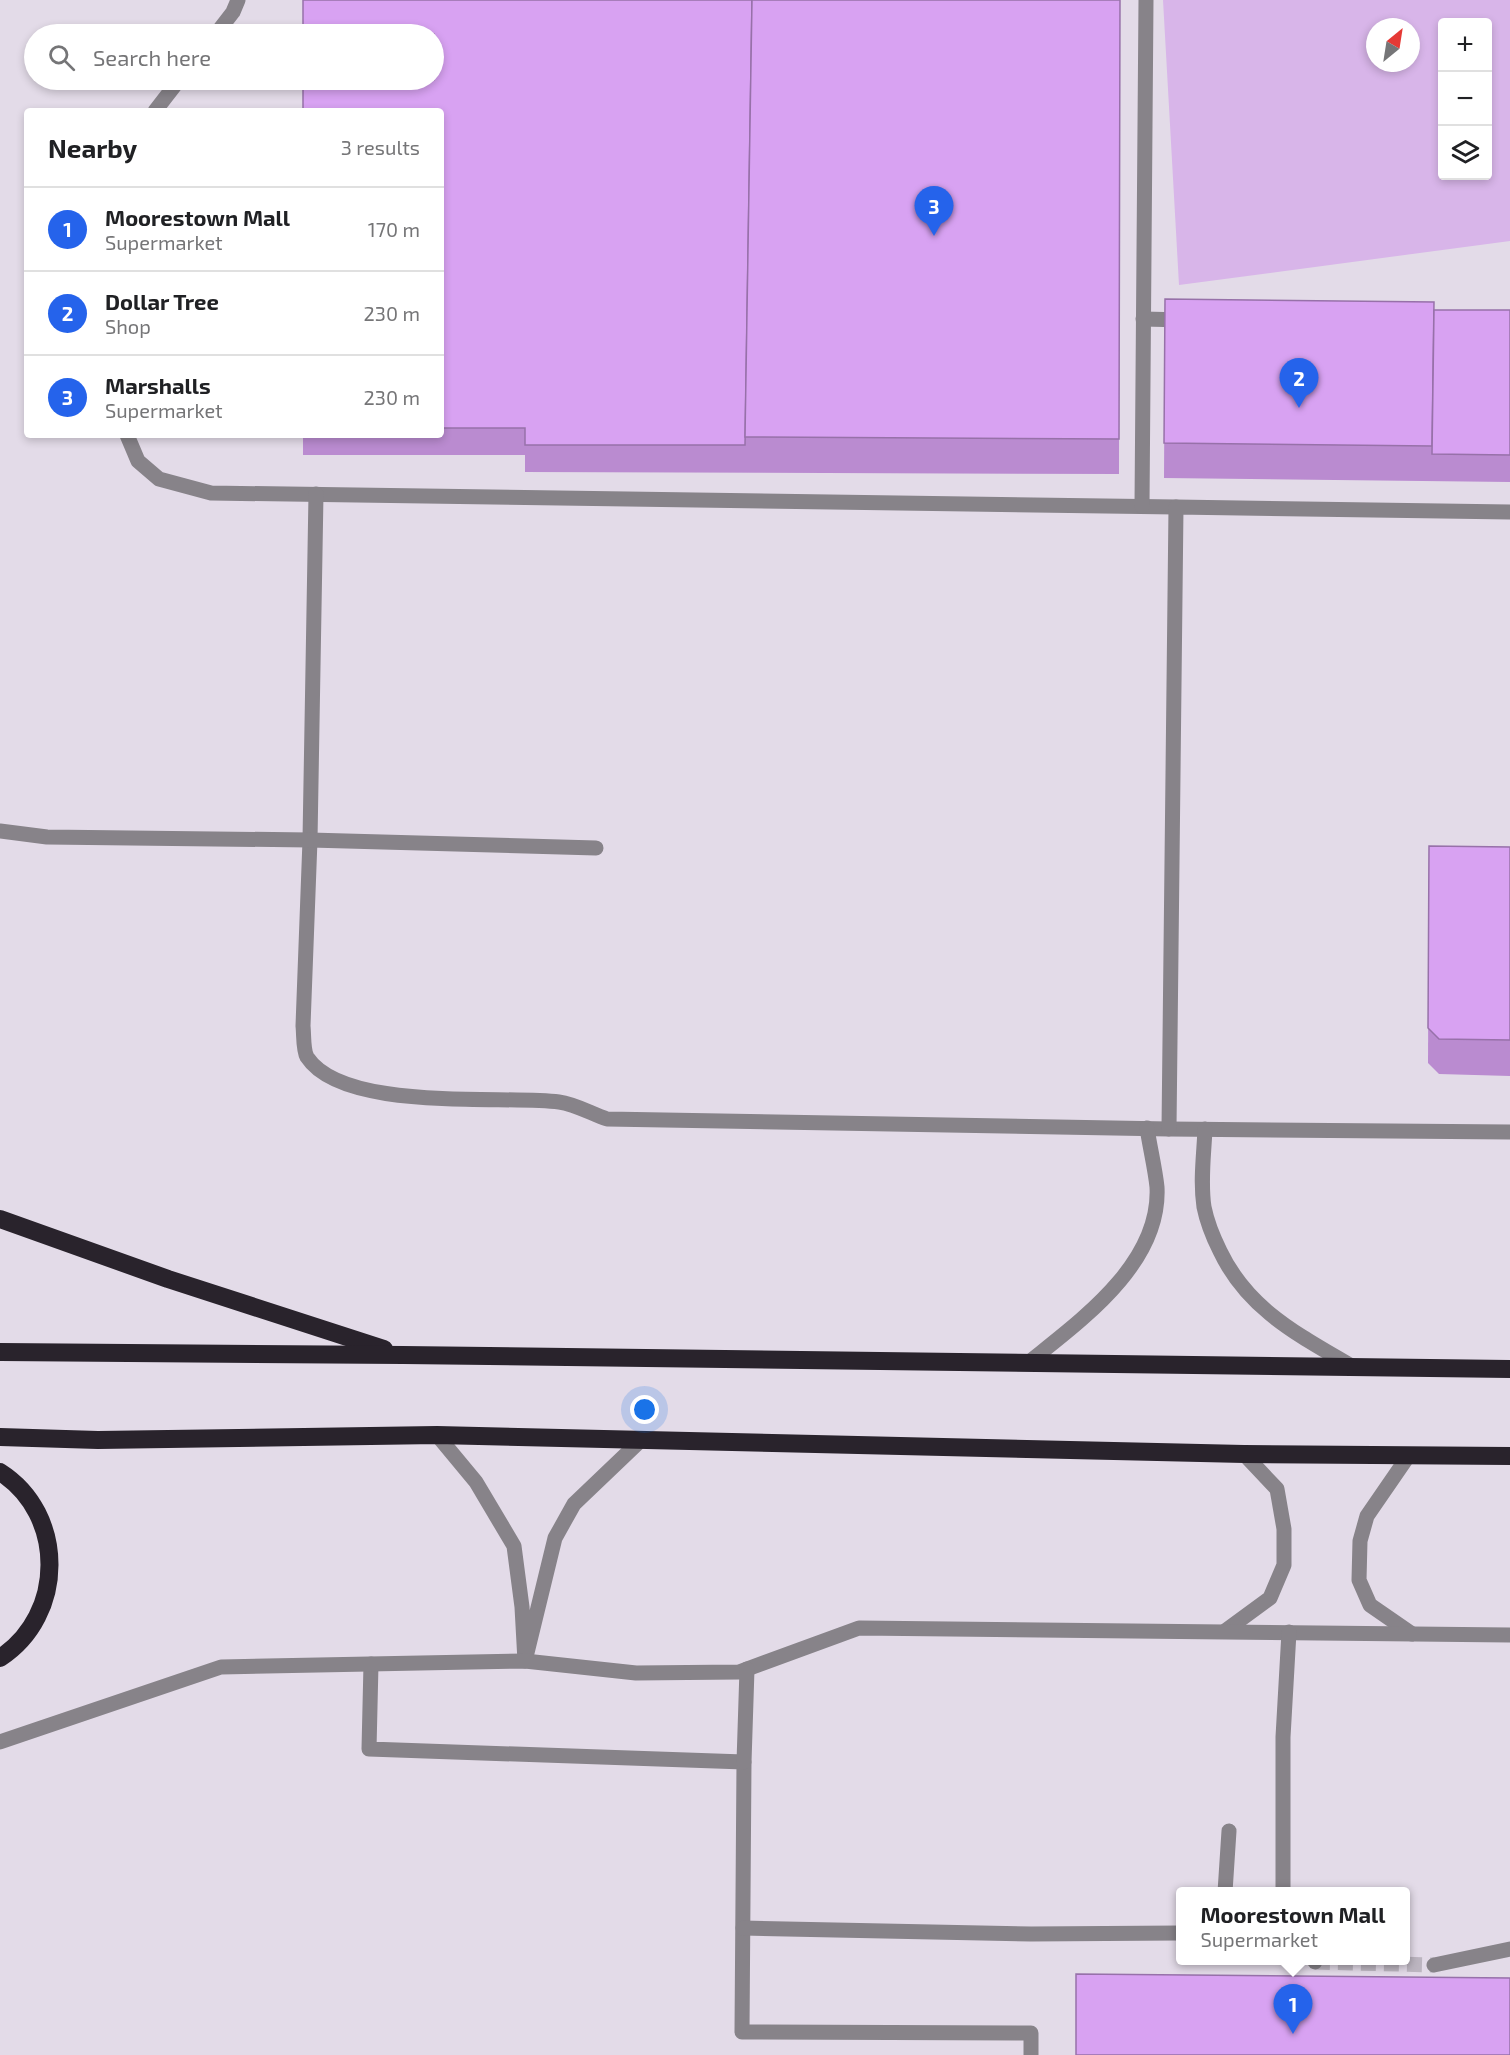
<!DOCTYPE html>
<html lang="en">
<head>
<meta charset="utf-8">
<style>
	:root { --surface:#fff; --page:#f6f6f6; --text:#202124; --muted:#757577; --line:#e0e0e0; --accent:#2563eb }
	body { margin:0; font-family:"Exo 2",sans-serif; background:var(--page); color:var(--text) }
	.controls { position:absolute; right:18px; top:18px; display:grid; overflow:hidden; border-radius:6px; box-shadow:0 3px 9px #0003 }
	.controls button { width:54px; height:54px; display:grid; place-items:center; padding:0; border:0; border-bottom:2px solid var(--line); background:var(--surface); color:var(--text); font:30px sans-serif }
	.compass { position:absolute; left:1366px; top:18px; width:54px; height:54px; border-radius:50%; background:var(--surface); box-shadow:0 3px 9px #0003; rotate:30deg }
	.you { position:absolute; left:645px; top:1410px; width:21px; height:21px; margin:-15px; border:4px solid #fff; border-radius:50%; background:#1a73e8; box-shadow:0 0 0 9px #1a73e833 }
	.badge { display:grid; place-items:center; width:39px; height:39px; border-radius:50%; background:var(--accent); color:#fff; font-size:20px; font-weight:700 }
	.pin { position:absolute; translate:-50% -50px; filter:drop-shadow(0 2px 3px #0008) }
	.pin::after { content:''; position:absolute; top:32px; width:21px; height:18px; background:inherit; clip-path:polygon(0 0,100% 0,50% 100%) }
	.popup { position:absolute; left:1176px; top:1887px; width:234px; height:78px; box-sizing:border-box; display:grid; place-content:center; border-radius:6px; background:var(--surface); filter:drop-shadow(0 2px 4px #0005); font-size:20px; white-space:nowrap; color:var(--muted) }
	.popup b { font-size:22px; color:var(--text) }
	.popup::after { content:''; position:absolute; left:50%; top:100%; margin-left:-12px; border:12px solid transparent; border-top-color:var(--surface) }
	.list { margin:0; padding:0; list-style:none }
	h2 { display:flex; justify-content:space-between; align-items:center; height:78px; margin:0; padding:0 24px; font-size:26px }
	h2 small { font-size:20px; font-weight:400; color:var(--muted) }
	.list li { display:grid; grid-template-columns:39px 1fr auto; gap:18px; align-items:center; box-sizing:border-box; height:84px; padding:0 24px; border-top:2px solid var(--line) }
	.list b { display:block; font-size:22px; white-space:nowrap }
	.list p { margin:0; font-size:20px; white-space:nowrap; color:var(--muted) }
	.list em { font-size:20px; font-style:normal; color:var(--muted) }
	.icon { flex:none; width:33px; height:33px; fill:none; stroke:currentColor; stroke-width:2; stroke-linecap:round; stroke-linejoin:round }
	.map { position:relative; flex:none; width:1510px; height:2055px; overflow:hidden }
	.search { position:absolute; background:var(--surface); box-shadow:0 3px 9px #0003; left:24px; top:24px; width:420px; height:66px; display:flex; align-items:center; gap:15px; box-sizing:border-box; padding:0 21px; border-radius:33px; color:var(--muted); font-size:22px }
	.panel { position:absolute; background:var(--surface); box-shadow:0 3px 9px #0003; left:24px; top:108px; width:420px; height:330px; border-radius:6px }
	.map>svg:first-child { display:block }
</style>
</head>
<body>
<div class="map">
<svg width="1510" height="2055" viewBox="0 0 1510 2055">
	<rect width="100%" height="100%" fill="#e3dbe8"/>
	<!-- green -->
	<path fill="#d8b5e9" fill-rule="evenodd" d="M1163,0H1510V241L1179,285ZM1442,22H1488V176H1442ZM1375,27H1411V63H1375Z"/>
	<g fill="none" stroke-linecap="round" stroke-linejoin="round">
		<!-- minor-tunnel -->
		<polyline stroke="#bcb5c0" stroke-width="15" stroke-dasharray="15 8" stroke-linecap="butt" points="1315,1962 1434,1965"/>
		<!-- minor -->
		<g stroke="#878389" stroke-width="15">
			<polyline points="216,34 233,12 238,0"/>
			<polyline points="155,111 179,80"/>
			<polyline points="1143,319 1185,320"/>
			<polyline points="127,435 138,461 159,479 211,493 1176,507"/>
			<path d="M316,494L310,840L303,1026C304,1035 303,1050 307,1057C343,1112 499,1095 559,1102C575,1104 592,1114 607,1119L1169,1129L1510,1132"/>
			<polyline points="1142,506 1146,0"/>
			<polyline points="0,831 47,837 310,840 596,848"/>
			<polyline points="1169,1129 1176,507 1510,512"/>
			<path d="M1205,1129C1204,1154 1200,1181 1204,1207C1207,1222 1213,1237 1220,1251C1248,1310 1299,1335 1353,1367"/>
			<path d="M1028,1363C1080,1321 1161,1264 1157,1187C1155,1168 1150,1148 1147,1128"/>
			<polyline points="437,1435 476,1482 514,1546 522,1607 525,1661 555,1538 574,1504 641,1440"/>
			<polyline points="1409,1455 1367,1516 1360,1541 1359,1580 1370,1605 1412,1634"/>
			<polyline points="1225,1631 1270,1598 1284,1565 1284,1529 1277,1489 1244,1454"/>
			<polyline points="371,1664 369,1749 744,1762 742,2032 1031,2033 1031,2055"/>
			<polyline points="0,1742 221,1667 525,1661 636,1673 739,1672 859,1628 1510,1635"/>
			<polyline points="744,1762 747,1669"/>
			<polyline points="1225,1892 1229,1831"/>
			<polyline points="1283,1892 1283,1737 1289,1632"/>
			<polyline points="743,1928 1031,1934 1180,1933"/>
			<polyline points="1314,1960 1315,1962"/>
			<polyline points="1434,1965 1510,1949"/>
		</g>
		<!-- highway -->
		<g stroke="#29232c" stroke-width="18">
			<polyline points="0,1219 168,1279 384,1349"/>
			<polyline points="0,1352 403,1355 1510,1369"/>
			<polyline points="0,1437 98,1440 437,1435 1244,1454 1510,1456"/>
			<path d="M0,1472C66,1514 66,1615 0,1658"/>
		</g>
	</g>
	<!-- wall -->
	<g fill="#ba8bd0">
		<polygon points="1120,0 1119,474 525,472 525,455 303,455 303,435 441,435 441,111"/>
		<polygon points="1165,299 1434,310 1510,310 1510,482 1164,478"/>
		<polygon points="1429,846 1510,847 1510,1076 1439,1074 1428,1063"/>
	</g>
	<!-- building -->
	<g fill="#d8a2f2" stroke="#9771a9" stroke-width="1.5">
		<polygon points="303,0 752,0 745,445 525,445 525,428 441,428 441,111 303,111 303,80 434,80 434,34 303,34"/>
		<polygon points="752,0 1120,0 1119,439 745,437"/>
		<polygon points="1165,299 1434,302 1432,446 1164,443"/>
		<polygon points="1434,310 1510,310 1510,455 1432,454"/>
		<polygon points="1429,846 1510,847 1510,1040 1439,1039 1428,1028"/>
		<polygon points="1076,1974 1510,1978 1510,2055 1076,2055"/>
	</g>
</svg>
<div class="controls">
<button>+</button>
<button>−</button>
<button><svg class="icon" aria-label="layers" viewBox="0 0 24 24"><path d="M12 4l9 5-9 5-9-5zM3 14l9 5 9-5"/></svg></button>
</div>
<svg class="compass" viewBox="-18 -18 36 36"><path d="M0-13l5 13h-10z" fill="#e53935"/><path d="M0 13l5-13h-10z" fill="#757577"/></svg>
<div class="you"></div>
<div class="pin badge" style="left:1293px;top:2034px">1</div>
<div class="popup"><b>Moorestown Mall</b>Supermarket</div>
<div class="pin badge" style="left:1299px;top:408px">2</div>
<div class="pin badge" style="left:934px;top:236px">3</div>
<div class="search"><svg class="icon" aria-label="search" viewBox="0 0 24 24"><circle cx="10" cy="10" r="6"/><path d="M15 15l6 6"/></svg>Search here</div>
<section class="panel">
<h2>Nearby<small>3 results</small></h2>
<ul class="list">
<li><span class="badge">1</span><div><b>Moorestown Mall</b><p>Supermarket</p></div><em>170 m</em></li>
<li><span class="badge">2</span><div><b>Dollar Tree</b><p>Shop</p></div><em>230 m</em></li>
<li><span class="badge">3</span><div><b>Marshalls</b><p>Supermarket</p></div><em>230 m</em></li>
</ul>
</section>
</div>
</body>
</html>
